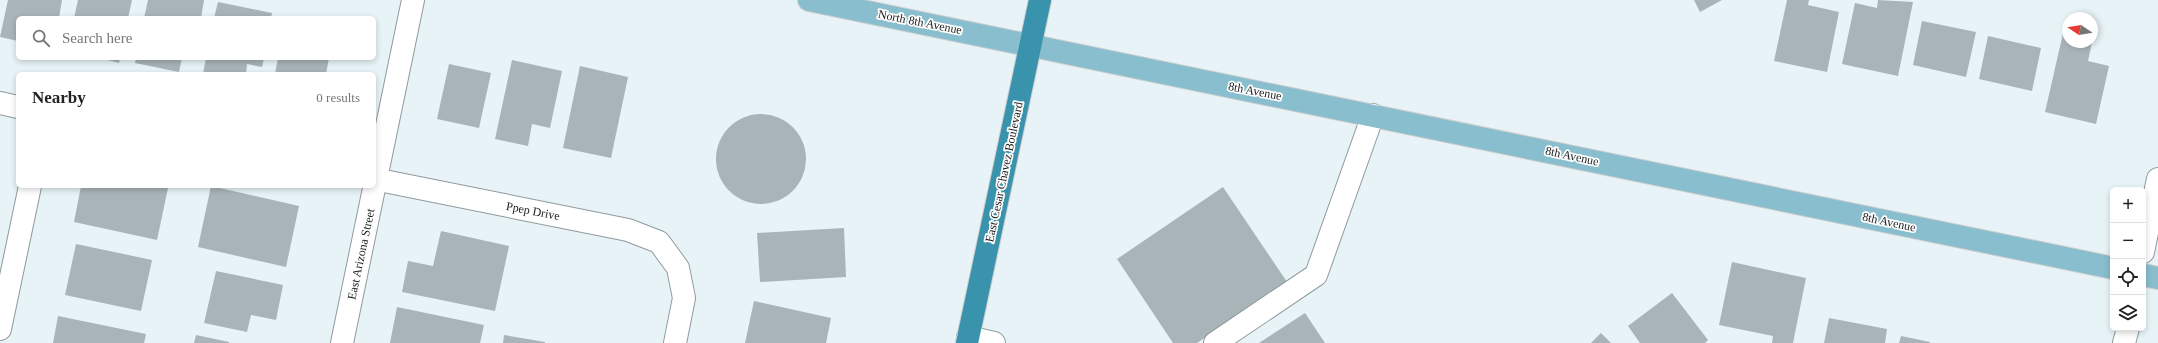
<!DOCTYPE html>
<html lang="en">
<head>
<meta charset="utf-8">
<style>
	:root { --surface:#fff; --page:#f2f2f2; --text:#222; --muted:#767676; --line:#e0e0e0 }
	body { margin:0; font-family:Georgia,serif; background:var(--page); color:var(--text) }
	.controls { position:absolute; right:12px; bottom:12px; display:grid; overflow:hidden; border-radius:6px; box-shadow:0 2px 6px #0003 }
	.controls button { width:36px; height:36px; display:grid; place-items:center; padding:0; border:0; border-bottom:1px solid var(--line); background:var(--surface); color:var(--text); font:20px sans-serif }
	.compass { position:absolute; left:2062px; top:12px; width:36px; height:36px; border-radius:50%; background:var(--surface); box-shadow:0 2px 6px #0003; rotate:282deg }
	.list { margin:0; padding:0; list-style:none }
	h2 { display:flex; justify-content:space-between; align-items:center; height:52px; margin:0; padding:0 16px; font-size:17px }
	h2 small { font-size:13px; font-weight:400; color:var(--muted) }
	.icon { flex:none; width:22px; height:22px; fill:none; stroke:currentColor; stroke-width:2; stroke-linecap:round; stroke-linejoin:round }
	.map { position:relative; flex:none; width:2158px; height:343px; overflow:hidden }
	.search { position:absolute; background:var(--surface); box-shadow:0 2px 6px #0003; left:16px; top:16px; width:360px; height:44px; display:flex; align-items:center; gap:10px; box-sizing:border-box; padding:0 14px; border-radius:6px; color:var(--muted); font-size:15px }
	.panel { position:absolute; background:var(--surface); box-shadow:0 2px 6px #0003; left:16px; top:72px; width:360px; height:116px; border-radius:6px }
	.map>svg:first-child { display:block }
</style>
</head>
<body>
<div class="map">
<svg width="2158" height="343" viewBox="0 0 2158 343">
	<rect width="100%" height="100%" fill="#e7f3f7"/>
	<!-- building -->
	<g fill="#a9b4b8">
		<polygon points="8,0 62,0 59,18 18,18 18,41 0,37"/>
		<polygon points="78,0 132,0 128,18 74,18"/>
		<polygon points="148,0 204,0 201,18 144,18"/>
		<polygon points="1694,0 1722,0 1700,12"/>
		<polygon points="1787,0 1809,0 1808,5 1839,12 1827,72 1774,61"/>
		<polygon points="1878,0 1913,2 1898,76 1842,64 1855,3 1877,8"/>
		<polygon points="218,2 272,13 271,18 214,18"/>
		<polygon points="1922,21 1976,32 1966,77 1913,65"/>
		<polygon points="2064,29 2068,30 2068,42 2092,42 2088,61 2109,66 2096,124 2045,112"/>
		<polygon points="1988,36 2041,48 2032,91 1979,79"/>
		<polygon points="100,58 120,58 119,63"/>
		<polygon points="136,58 182,58 179,72 135,63"/>
		<polygon points="206,58 264,58 262,67 247,64 246,74 203,74"/>
		<polygon points="278,58 329,58 326,74 275,74"/>
		<polygon points="512,60 562,71 550,128 532,124 528,146 495,139"/>
		<polygon points="449,64 491,73 479,128 437,119"/>
		<polygon points="580,66 628,77 611,158 563,148"/>
		<circle cx="761" cy="159" r="45"/>
		<polygon points="81,186 159,186 168,188 157,240 74,222"/>
		<polygon points="211,186 299,206 286,267 198,247"/>
		<polygon points="1223,187 1287,282 1197,343 1173,343 1117,259"/>
		<polygon points="844,228 846,277 760,282 757,233"/>
		<polygon points="441,231 509,246 495,311 402,292 408,261 433,266"/>
		<polygon points="76,244 152,260 141,311 65,295"/>
		<polygon points="1732,262 1806,278 1793,343 1772,343 1773,336 1719,325"/>
		<polygon points="216,271 283,285 276,320 251,315 247,332 204,323"/>
		<polygon points="1672,293 1708,340 1705,343 1640,343 1628,326"/>
		<polygon points="754,301 831,318 826,343 745,343"/>
		<polygon points="397,307 484,325 480,343 390,343"/>
		<polygon points="1305,313 1325,343 1259,343"/>
		<polygon points="58,316 146,334 144,343 53,343"/>
		<polygon points="1829,318 1887,329 1885,343 1824,343"/>
		<polygon points="1601,333 1611,343 1591,343"/>
		<polygon points="196,335 229,342 229,343 194,343"/>
		<polygon points="504,335 545,342 545,343 503,343"/>
		<polygon points="1901,336 1930,342 1930,343 1899,343"/>
	</g>
	<g fill="none" stroke-linecap="round" stroke-linejoin="round">
		<defs>
			<g id="minor">
				<polyline points="0,103 18,107"/>
				<polyline points="374,179 628,230 659,242 678,268 684,298 675,343"/>
				<polyline points="2143,252 2158,179"/>
				<polyline points="0,329 30,186"/>
				<polyline points="968,337 994,343"/>
				<polyline points="342,343 413,0"/>
				<polyline points="1215,343 1316,275 1373,115"/>
				<polyline points="2124,343 2128,328"/>
			</g>
			<g id="major">
				<polyline points="809,0 2113,268"/>
				<polyline points="2143,275 2158,278"/>
			</g>
			<polyline id="highway" points="967,343 1040,0"/>
		</defs>
		<!-- minor casing -->
		<use href="#minor" stroke="#8f9a9e" stroke-width="24"/>
		<!-- major casing -->
		<use href="#major" stroke="#cdcece" stroke-width="24"/>
		<!-- highway casing -->
		<use href="#highway" stroke="#cdcece" stroke-width="24"/>
		<!-- minor -->
		<use href="#minor" stroke="#fff" stroke-width="22"/>
		<!-- major -->
		<use href="#major" stroke="#89bece" stroke-width="22"/>
		<!-- highway -->
		<use href="#highway" stroke="#3a93ad" stroke-width="22"/>
	</g>
	<g text-anchor="middle" stroke-width="3.5" stroke-linejoin="round" paint-order="stroke">
		<!-- street labels -->
		<g font-size="12" fill="#1a1e1f" stroke="#fefefe">
			<text transform="translate(920 22) rotate(11)" y="4">North 8th Avenue</text>
			<text transform="translate(1255 91) rotate(11)" y="4">8th Avenue</text>
			<text transform="translate(1572 156) rotate(12)" y="4">8th Avenue</text>
			<text transform="translate(1004 172) rotate(-78)" y="4">East Cesar Chavez Boulevard</text>
			<text transform="translate(533 211) rotate(11)" y="4">Ppep Drive</text>
			<text transform="translate(1889 222) rotate(12)" y="4">8th Avenue</text>
			<text transform="translate(361 254) rotate(-78)" y="4">East Arizona Street</text>
		</g>
	</g>
</svg>
<div class="controls">
<button>+</button>
<button>−</button>
<button><svg class="icon" aria-label="locate" viewBox="0 0 24 24"><circle cx="12" cy="12" r="6"/><path d="M12 2v4M12 18v4M2 12h4M18 12h4"/></svg></button>
<button><svg class="icon" aria-label="layers" viewBox="0 0 24 24"><path d="M12 4l9 5-9 5-9-5zM3 14l9 5 9-5"/></svg></button>
</div>
<svg class="compass" viewBox="-18 -18 36 36"><path d="M0-13l5 13h-10z" fill="#e53935"/><path d="M0 13l5-13h-10z" fill="#767676"/></svg>
<div class="search"><svg class="icon" aria-label="search" viewBox="0 0 24 24"><circle cx="10" cy="10" r="6"/><path d="M15 15l6 6"/></svg>Search here</div>
<section class="panel">
<h2>Nearby<small>0 results</small></h2>
<ul class="list">
</ul>
</section>
</div>
</body>
</html>
